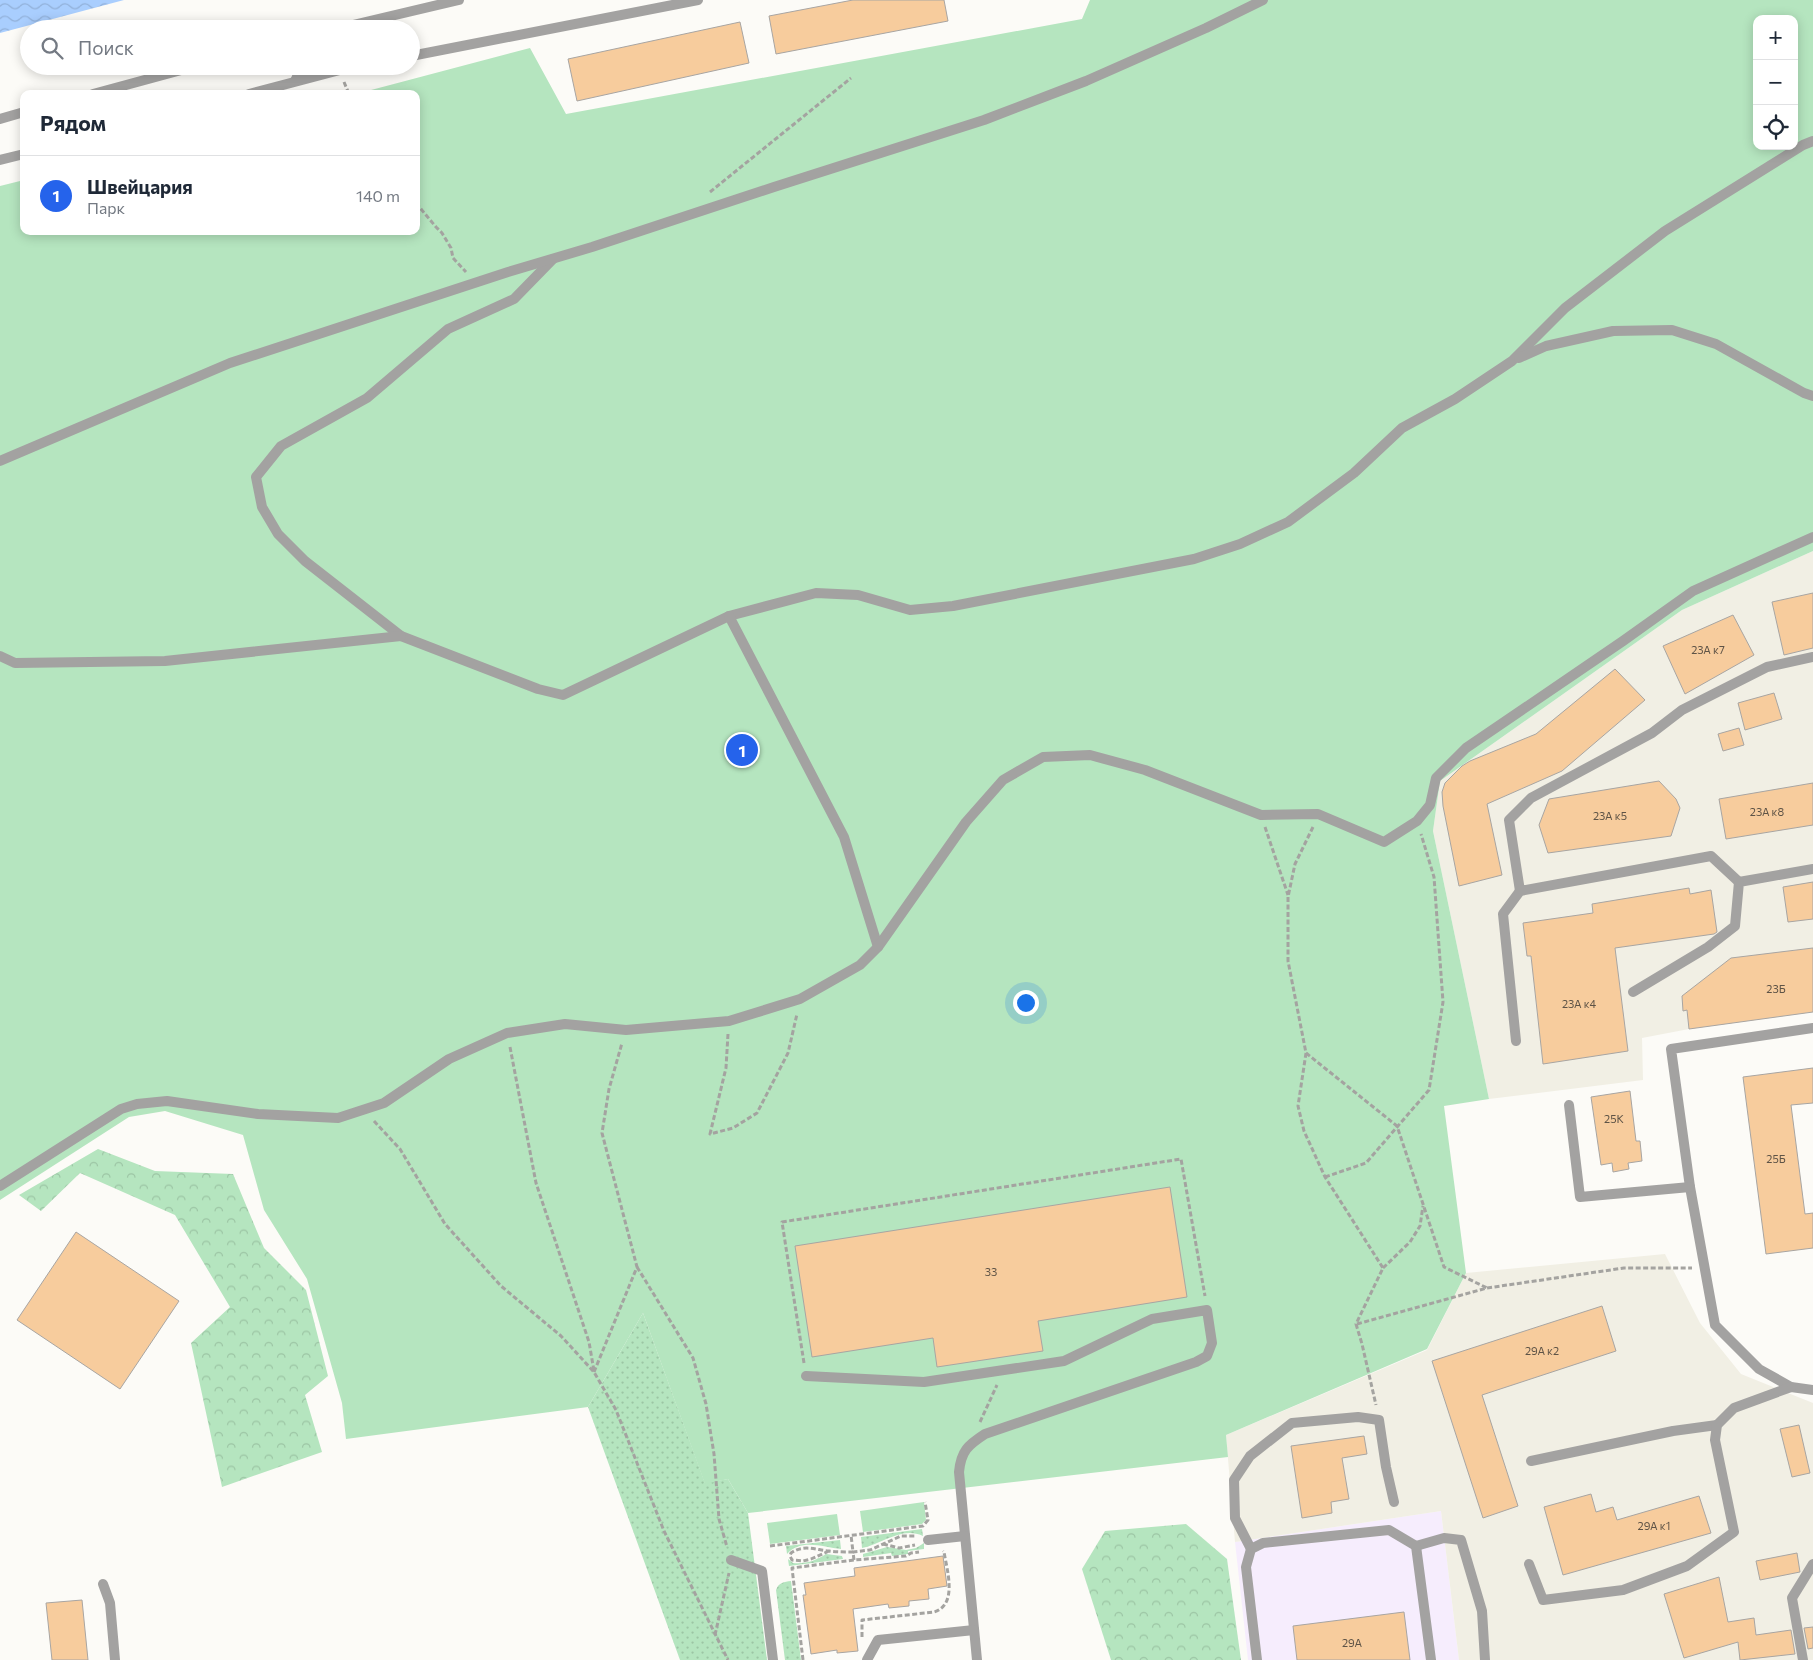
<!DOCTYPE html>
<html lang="ru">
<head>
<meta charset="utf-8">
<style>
	:root { --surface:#fff; --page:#f2f2f3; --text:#1f2937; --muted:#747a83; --line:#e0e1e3; --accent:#2563eb }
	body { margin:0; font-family:Commissioner,sans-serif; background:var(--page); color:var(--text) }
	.controls { position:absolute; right:15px; top:15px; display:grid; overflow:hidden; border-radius:10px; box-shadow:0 2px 12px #0003 }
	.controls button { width:45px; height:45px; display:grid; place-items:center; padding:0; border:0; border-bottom:1px solid var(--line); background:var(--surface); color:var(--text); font:25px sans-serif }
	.you { position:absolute; left:1025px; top:1002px; width:18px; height:18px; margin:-12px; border:4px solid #fff; border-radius:50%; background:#1a73e8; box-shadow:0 0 0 8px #1a73e833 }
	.badge { display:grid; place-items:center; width:32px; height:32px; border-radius:50%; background:var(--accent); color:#fff; font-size:16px; font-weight:700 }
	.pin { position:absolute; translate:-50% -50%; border:2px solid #fff; box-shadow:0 1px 5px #0006 }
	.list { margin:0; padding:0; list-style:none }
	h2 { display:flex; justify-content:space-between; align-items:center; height:65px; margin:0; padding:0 20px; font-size:21px }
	h2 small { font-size:16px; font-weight:400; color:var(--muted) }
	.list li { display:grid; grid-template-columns:32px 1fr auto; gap:15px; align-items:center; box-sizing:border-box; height:80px; padding:0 20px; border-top:1px solid var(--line) }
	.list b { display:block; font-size:19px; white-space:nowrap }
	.list p { margin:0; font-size:16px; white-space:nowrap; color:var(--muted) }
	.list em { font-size:16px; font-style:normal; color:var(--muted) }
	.icon { flex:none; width:28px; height:28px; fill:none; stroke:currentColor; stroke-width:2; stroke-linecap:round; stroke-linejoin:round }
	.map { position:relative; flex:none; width:1813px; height:1660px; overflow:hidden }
	.search { position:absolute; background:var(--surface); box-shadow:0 2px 12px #0003; left:20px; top:20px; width:400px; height:55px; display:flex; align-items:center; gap:12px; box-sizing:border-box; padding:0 18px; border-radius:28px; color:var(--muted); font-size:19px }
	.panel { position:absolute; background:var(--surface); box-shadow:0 2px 12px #0003; left:20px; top:90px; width:400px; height:145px; border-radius:10px }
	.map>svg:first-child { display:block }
</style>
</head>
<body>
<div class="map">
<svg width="1813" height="1660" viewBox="0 0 1813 1660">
	<defs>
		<pattern id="grass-dots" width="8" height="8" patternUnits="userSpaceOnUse" patternTransform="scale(1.25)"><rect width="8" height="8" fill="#b5e5bf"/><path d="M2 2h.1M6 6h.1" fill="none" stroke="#9cc5a4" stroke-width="1.8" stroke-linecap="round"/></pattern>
		<pattern id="forest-crowns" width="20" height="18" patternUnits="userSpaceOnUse" patternTransform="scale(1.25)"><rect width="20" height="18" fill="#b5e5bf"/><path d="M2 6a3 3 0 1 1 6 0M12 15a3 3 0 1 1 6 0" fill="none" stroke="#9cc5a4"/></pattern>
		<pattern id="water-waves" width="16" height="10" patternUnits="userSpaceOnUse" patternTransform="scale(1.25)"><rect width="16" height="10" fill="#a9cefe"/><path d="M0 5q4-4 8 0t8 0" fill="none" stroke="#92b1da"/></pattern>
	</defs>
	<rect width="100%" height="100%" fill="#fcfbf7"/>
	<!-- commercial -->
	<polygon fill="#f6edfd" points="1441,1511 1459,1660 1248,1660 1235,1542"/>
	<!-- built -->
	<g fill="#f1efe4">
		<polygon points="1813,551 1813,1012 1689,1029 1642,1038 1643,1080 1489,1099 1433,831 1440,781 1682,610"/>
		<polygon points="1665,1254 1700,1323 1741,1374 1813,1403 1813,1660 1459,1660 1441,1511 1235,1542 1226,1435 1427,1350 1466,1273"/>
	</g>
	<!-- grass -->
	<g fill="url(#grass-dots)">
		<polygon points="643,1313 705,1483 728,1479 748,1513 767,1660 680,1660 588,1407"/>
		<path d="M922,1529L923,1536C901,1526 883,1544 862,1548L861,1537Z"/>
		<path d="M840,1540L841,1549C823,1547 801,1538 787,1554L786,1546Z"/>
		<polygon points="924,1543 924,1549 908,1551 908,1554 892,1556 891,1553 863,1557 863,1554 887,1547 906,1550 916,1548"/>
		<path d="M826,1554L842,1556L843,1559L789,1566L788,1559L793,1563C806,1564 815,1561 826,1554Z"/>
		<path d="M791,1581L801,1660H785L776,1590C779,1582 784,1582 791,1581Z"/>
	</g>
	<!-- forest -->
	<g fill="url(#forest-crowns)">
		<polygon points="98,1149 155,1171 233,1174 264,1248 306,1290 328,1376 305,1395 322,1452 222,1487 191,1343 230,1307 175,1215 80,1173 41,1211 19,1195"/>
		<polygon points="1186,1524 1227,1559 1241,1660 1111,1660 1082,1569 1105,1531"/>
	</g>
	<!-- green -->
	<g fill="#b5e5bf" fill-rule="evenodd">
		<path d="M1090,0H1813V551L1682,610L1440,781L1433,831L1489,1099L1444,1106L1466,1273L1427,1349L1226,1435L1228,1457L748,1513L728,1479L705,1484L643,1313L588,1407L346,1439L342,1403L307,1279L264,1210L243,1135L165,1111L129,1117L0,1200V186L24,180V231H416V94H356L530,48L566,114L1082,19ZM1757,19H1794V146H1757Z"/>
		<polygon points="924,1502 926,1520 922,1524 863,1532 860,1511"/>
		<polygon points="837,1514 840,1535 770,1544 767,1523"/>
	</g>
	<!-- water -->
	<polygon fill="url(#water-waves)" points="0,0 124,0 0,33"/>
	<!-- building -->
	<g fill="#f7cc9d" stroke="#a8a5a2">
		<polygon points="853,0 944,0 948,21 776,54 769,16"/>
		<polygon points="740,22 749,63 577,101 568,59"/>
		<polygon points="1813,593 1813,648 1784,655 1772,602"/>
		<polygon points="1733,615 1754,655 1685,694 1663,646"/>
		<polygon points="1615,669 1645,700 1562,771 1487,804 1502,875 1459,886 1443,806 1442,792 1445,783 1462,766 1470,761 1536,734"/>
		<polygon points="1774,693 1782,719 1745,730 1738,703"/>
		<polygon points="1739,728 1744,745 1723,751 1718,734"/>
		<polygon points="1659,781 1676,799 1680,808 1671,836 1548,853 1539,825 1549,799"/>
		<polygon points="1813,783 1813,825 1726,839 1719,799"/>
		<polygon points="1813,882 1813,919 1788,922 1783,887"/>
		<polygon points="1689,888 1690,894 1711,890 1717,932 1714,934 1615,948 1628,1051 1543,1064 1531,956 1527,956 1523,923 1593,913 1592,904"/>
		<polygon points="1813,948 1813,1012 1689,1029 1687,1010 1683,1011 1682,996 1731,958"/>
		<polygon points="1813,1068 1813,1103 1791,1105 1805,1214 1813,1213 1813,1248 1766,1254 1743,1077"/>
		<polygon points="1630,1091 1636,1141 1640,1141 1642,1161 1628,1163 1629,1169 1613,1172 1612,1163 1601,1165 1591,1097"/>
		<polygon points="1170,1187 1187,1297 1038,1321 1043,1351 937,1367 933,1338 812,1357 795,1246"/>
		<polygon points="76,1232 179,1301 120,1389 17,1320"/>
		<polygon points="1602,1306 1616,1351 1482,1395 1518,1506 1483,1518 1432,1361"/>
		<polygon points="1799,1425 1810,1473 1792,1477 1780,1429"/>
		<polygon points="1364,1436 1367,1454 1342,1458 1349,1499 1331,1502 1332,1513 1302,1518 1291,1446"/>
		<polygon points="1591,1494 1596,1512 1613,1507 1617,1520 1699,1496 1711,1533 1563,1575 1544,1507"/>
		<polygon points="1797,1553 1800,1572 1760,1580 1756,1561"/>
		<polygon points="943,1556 947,1586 928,1589 929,1599 909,1601 909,1606 889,1608 888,1604 853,1609 858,1651 837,1653 837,1650 811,1654 803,1595 806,1595 804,1583 855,1576 854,1568"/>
		<polygon points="1719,1577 1728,1622 1754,1618 1756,1635 1791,1630 1795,1654 1740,1660 1738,1642 1684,1658 1664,1594"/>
		<polygon points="82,1600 88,1660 52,1660 46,1603"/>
		<polygon points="1404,1612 1410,1660 1297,1660 1293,1626"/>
		<polygon points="1813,1627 1813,1648 1808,1649 1804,1628"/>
	</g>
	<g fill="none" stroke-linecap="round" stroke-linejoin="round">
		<!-- path -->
		<g stroke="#a4a3a0" stroke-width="3" stroke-dasharray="5 2.5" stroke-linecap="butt">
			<polyline points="344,82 349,94"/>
			<polyline points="710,192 851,78"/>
			<polyline points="416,203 436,227 442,233 451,248 453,258 466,272"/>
			<polyline points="1265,827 1288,895"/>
			<polyline points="1313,827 1295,864 1288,897 1288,961 1306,1053 1298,1106 1304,1131 1325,1177 1383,1268 1356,1324 1362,1344 1376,1405"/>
			<polyline points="728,1034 726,1068 710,1134 733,1128 757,1113 788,1053 797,1014"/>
			<polyline points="510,1047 536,1183 589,1342 594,1371"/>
			<polyline points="1306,1053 1397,1126 1444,1267 1487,1288"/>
			<polyline points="374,1121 400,1149 445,1224 501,1286 561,1336 594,1372 616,1410 664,1531 728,1660"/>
			<polyline points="1325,1177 1366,1163 1429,1090 1443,1002 1434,877 1421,834"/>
			<polyline points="637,1267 693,1358 706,1404 714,1454 719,1519 727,1547"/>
			<polyline points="1383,1268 1410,1242 1420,1226 1423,1206"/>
			<polyline points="1357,1324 1487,1288 1624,1268 1692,1268"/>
			<polyline points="804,1363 782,1222 1181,1159 1205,1296"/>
			<polyline points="594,1372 637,1267 602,1133 609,1089 622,1043"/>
			<polyline points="980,1422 997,1385"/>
			<polyline points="883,1544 899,1548 915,1545"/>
			<polyline points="770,1546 923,1526 928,1520 925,1502"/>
			<path d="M829,1551L811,1559L803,1561L792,1560L790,1556L791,1553C804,1544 816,1550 829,1551C837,1552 846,1552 853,1552L851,1535"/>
			<polyline points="854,1560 853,1552 870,1550 901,1536 916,1536"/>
			<polyline points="715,1635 729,1573"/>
			<path d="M862,1637V1620L934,1612C958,1605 947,1570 944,1552L943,1551"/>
			<polyline points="803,1660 792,1568 854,1560 906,1556 911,1553 919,1552"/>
		</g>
		<!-- service -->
		<g stroke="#a3a2a1" stroke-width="10">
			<polyline points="336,29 459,0"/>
			<polyline points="411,56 698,0"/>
			<polyline points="295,81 302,66"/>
			<polyline points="93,94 196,66"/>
			<polyline points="249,94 355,66"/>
			<polyline points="0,119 24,112"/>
			<polyline points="0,160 24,154"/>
			<polyline points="553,259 514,299 448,329 367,398 281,446 256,477 262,507 278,534 305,561 401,636 538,689 563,695 729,616 816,593 858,595 910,610 953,606 1194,559 1240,544 1288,522 1354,473 1402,428 1455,399 1512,361 1565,308 1665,231 1803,145 1813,141"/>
			<polyline points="1519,358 1546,346 1613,331 1672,330 1716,344 1804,393 1813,396"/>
			<polyline points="0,461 230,363 508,272 592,247 774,187 984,120 1086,81 1206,28 1263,0"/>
			<polyline points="729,616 844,837 878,947"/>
			<polyline points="0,656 15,663 165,661 401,636"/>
			<polyline points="1520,891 1509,820 1531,798 1652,733 1682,710 1767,667 1813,657"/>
			<polyline points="1633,992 1708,947 1735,926 1739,882 1813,869"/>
			<polyline points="1813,1028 1671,1049 1690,1187 1715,1325 1759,1369 1791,1387 1813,1390"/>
			<polyline points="1516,1041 1503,914 1520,891 1711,856 1739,882"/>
			<polyline points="1569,1105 1580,1197 1690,1187"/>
			<polyline points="0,1186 121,1109 137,1104 167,1101 258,1114 338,1118 384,1103 449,1059 507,1033 565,1024 626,1030 729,1021 800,999 860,965 878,947 966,822 1003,780 1043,757 1090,755 1145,770 1261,815 1318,814 1384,842 1417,821 1430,805 1436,778 1466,748 1623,641 1693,591 1813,537"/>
			<path d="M806,1376L924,1382L1064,1361L1152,1319L1207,1310L1212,1343L1207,1356L1196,1362L985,1434C968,1445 961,1451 959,1472L977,1660"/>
			<polyline points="1531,1461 1673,1431 1717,1425"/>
			<polyline points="928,1540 965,1536"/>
			<polyline points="1416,1546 1444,1538 1461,1540 1482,1611 1485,1660"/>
			<polyline points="1251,1549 1235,1518 1234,1480 1250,1456 1292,1423 1358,1417 1379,1420 1386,1467 1394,1502"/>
			<polyline points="731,1560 762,1571 773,1660"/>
			<polyline points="1529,1564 1543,1600 1623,1590 1687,1566 1734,1532 1715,1440 1717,1425 1734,1408 1791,1387"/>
			<polyline points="103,1584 110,1603 115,1660"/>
			<polyline points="867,1660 878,1640 974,1630"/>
			<polyline points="1257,1660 1246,1567 1251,1549 1263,1543 1389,1530 1416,1546 1431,1660"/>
			<polyline points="1803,1660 1792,1598 1813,1564"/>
		</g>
	</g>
	<g text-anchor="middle" stroke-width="4" stroke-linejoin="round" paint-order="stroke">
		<!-- number labels -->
		<g font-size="11" fill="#5e5346">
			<text x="1708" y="654">23А к7</text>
			<text x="1767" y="816">23А к8</text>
			<text x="1610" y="820">23А к5</text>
			<text x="1776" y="993">23Б</text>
			<text x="1579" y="1008">23А к4</text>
			<text x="1614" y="1123">25К</text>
			<text x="1776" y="1163">25Б</text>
			<text x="991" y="1276">33</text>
			<text x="1542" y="1355">29А к2</text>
			<text x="1654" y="1530">29А к1</text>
			<text x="1352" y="1647">29А</text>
		</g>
	</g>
</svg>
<div class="controls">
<button>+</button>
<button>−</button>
<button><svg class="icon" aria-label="locate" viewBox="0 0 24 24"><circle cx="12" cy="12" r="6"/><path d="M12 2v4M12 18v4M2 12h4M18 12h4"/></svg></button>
</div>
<div class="you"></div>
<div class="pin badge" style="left:742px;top:750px">1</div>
<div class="search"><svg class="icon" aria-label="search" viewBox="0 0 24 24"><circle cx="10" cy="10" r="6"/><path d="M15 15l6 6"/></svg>Поиск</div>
<section class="panel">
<h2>Рядом<small></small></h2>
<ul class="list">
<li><span class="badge">1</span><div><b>Швейцария</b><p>Парк</p></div><em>140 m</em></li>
</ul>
</section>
</div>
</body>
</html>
